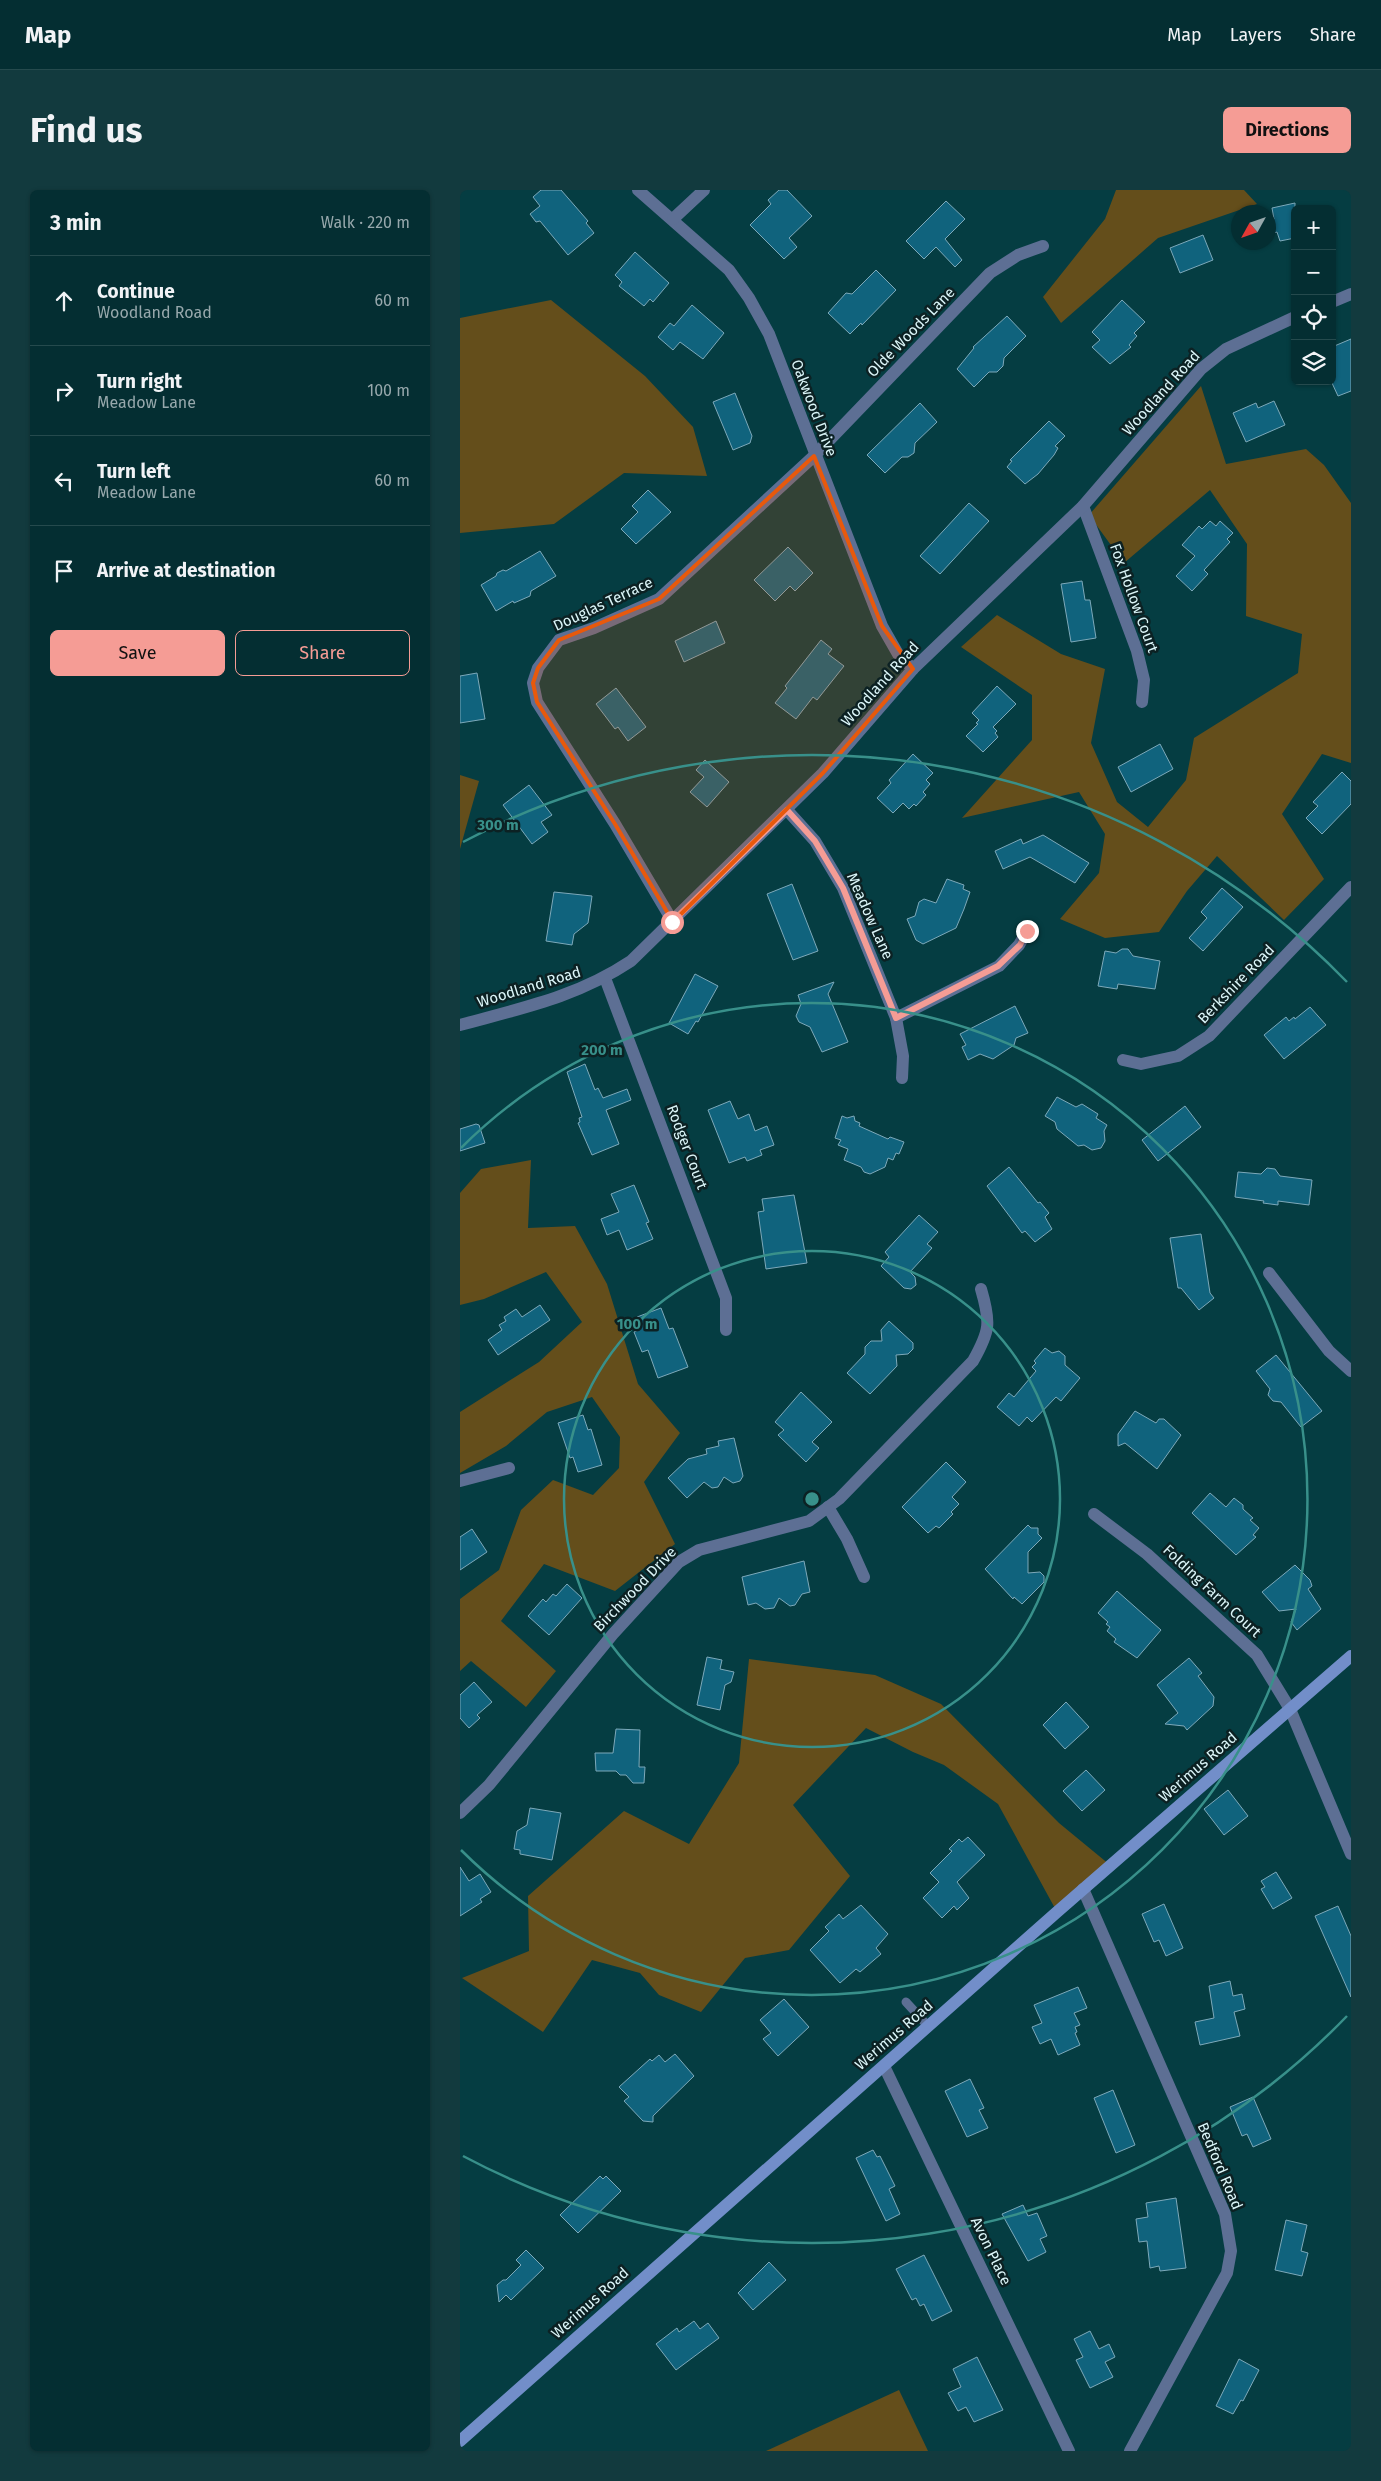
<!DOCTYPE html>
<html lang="en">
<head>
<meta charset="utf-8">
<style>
	:root { --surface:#042e32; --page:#123a3e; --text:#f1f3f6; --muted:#97a8ac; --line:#254a4d; --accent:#f59c95 }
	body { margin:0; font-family:"Fira Sans",sans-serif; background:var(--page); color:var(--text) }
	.controls { position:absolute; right:15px; top:15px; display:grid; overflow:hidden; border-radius:8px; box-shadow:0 1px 4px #0004 }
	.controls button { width:45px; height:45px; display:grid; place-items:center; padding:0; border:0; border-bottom:1px solid var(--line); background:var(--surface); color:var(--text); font:25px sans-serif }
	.compass { position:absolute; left:771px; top:15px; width:45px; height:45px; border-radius:50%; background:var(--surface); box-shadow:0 1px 4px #0004; rotate:230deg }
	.stop { position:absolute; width:15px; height:15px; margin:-11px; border:4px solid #f59c95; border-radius:50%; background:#fff }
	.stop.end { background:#f59c95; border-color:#fff; box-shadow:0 1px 5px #0008 }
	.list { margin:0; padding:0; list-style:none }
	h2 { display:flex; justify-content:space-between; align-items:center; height:65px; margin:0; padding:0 20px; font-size:21px }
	h2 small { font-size:16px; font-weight:400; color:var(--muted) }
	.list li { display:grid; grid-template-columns:32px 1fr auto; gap:15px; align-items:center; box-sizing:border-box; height:90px; padding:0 20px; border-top:1px solid var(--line) }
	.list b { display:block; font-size:19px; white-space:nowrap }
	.list p { margin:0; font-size:16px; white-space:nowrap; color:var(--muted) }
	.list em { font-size:16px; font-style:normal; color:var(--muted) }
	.actions { display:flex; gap:10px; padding:15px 20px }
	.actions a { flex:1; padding:11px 0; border:1px solid var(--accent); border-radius:8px; text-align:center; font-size:18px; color:var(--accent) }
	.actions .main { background:var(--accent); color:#111 }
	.icon { flex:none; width:28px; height:28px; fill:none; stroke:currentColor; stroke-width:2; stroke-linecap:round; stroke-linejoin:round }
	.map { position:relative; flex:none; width:891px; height:2261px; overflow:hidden; border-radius:8px }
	header { display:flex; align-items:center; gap:30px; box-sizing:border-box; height:70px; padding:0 25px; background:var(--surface); border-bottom:1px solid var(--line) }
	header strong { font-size:24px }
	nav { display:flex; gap:28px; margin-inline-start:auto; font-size:18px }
	.intro { display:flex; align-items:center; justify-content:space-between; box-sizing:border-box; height:120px; padding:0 30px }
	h1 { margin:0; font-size:35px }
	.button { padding:12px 22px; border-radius:8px; background:var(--accent); color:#111; font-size:18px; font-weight:700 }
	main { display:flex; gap:30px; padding:0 30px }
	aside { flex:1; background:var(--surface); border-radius:8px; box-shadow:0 1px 4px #0004 }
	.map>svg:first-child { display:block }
</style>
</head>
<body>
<header>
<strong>Map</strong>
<nav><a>Map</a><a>Layers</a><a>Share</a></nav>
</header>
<div class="intro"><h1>Find us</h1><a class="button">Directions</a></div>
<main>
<aside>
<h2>3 min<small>Walk · 220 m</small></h2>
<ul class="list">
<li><svg class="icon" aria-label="ahead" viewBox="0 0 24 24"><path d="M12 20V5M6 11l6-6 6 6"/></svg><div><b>Continue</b><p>Woodland Road</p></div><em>60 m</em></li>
<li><svg class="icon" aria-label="right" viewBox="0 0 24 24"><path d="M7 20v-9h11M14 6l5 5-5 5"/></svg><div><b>Turn right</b><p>Meadow Lane</p></div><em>100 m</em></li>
<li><svg class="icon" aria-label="left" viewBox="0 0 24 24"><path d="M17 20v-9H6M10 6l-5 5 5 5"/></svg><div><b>Turn left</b><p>Meadow Lane</p></div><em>60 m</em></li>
<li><svg class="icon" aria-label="arrive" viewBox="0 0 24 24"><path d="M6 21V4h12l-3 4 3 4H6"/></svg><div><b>Arrive at destination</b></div></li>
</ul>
<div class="actions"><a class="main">Save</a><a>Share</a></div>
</aside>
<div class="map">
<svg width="891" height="2261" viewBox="0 0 891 2261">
	<rect width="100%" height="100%" fill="#053d42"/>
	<!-- green -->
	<g fill="#644e1b">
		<polygon points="656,0 784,0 797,14 698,48 601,133 583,107 645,29"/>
		<polygon points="91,110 185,186 233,237 247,286 164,283 94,334 0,343 0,128"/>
		<polygon points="741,196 766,274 846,259 864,275 891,313 891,573 862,564 822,624 864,689 824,730 757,666 727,701 699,742 645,748 600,729 639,683 645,644 619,602 502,628 572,550 572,505 501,457 537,425 601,464 645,479 631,553 657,612 688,637 726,590 734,548 838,483 842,444 786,426 787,354 750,300 664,373 629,325"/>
		<polygon points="0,585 19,591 0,659"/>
		<polygon points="71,970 68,1038 115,1036 147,1094 178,1194 220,1243 184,1292 215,1354 155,1401 84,1374 41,1431 96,1481 66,1517 11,1471 0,1481 0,1409 39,1380 61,1320 93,1290 133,1305 159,1278 160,1247 132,1207 87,1222 46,1256 0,1283 0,1222 79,1172 122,1132 86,1082 24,1109 0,1115 0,1003 21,979"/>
		<polygon points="289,1469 415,1485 481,1514 599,1633 650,1675 597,1722 538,1614 484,1575 453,1562 406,1538 333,1615 390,1686 329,1760 285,1768 241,1822 199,1805 180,1783 132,1770 83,1842 2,1788 69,1761 68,1706 164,1621 229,1654 279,1573"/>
		<polygon points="439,2200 468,2261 306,2261"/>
	</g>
	<!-- building -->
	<g fill="#10637d" stroke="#7da9ba">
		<polygon points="81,0 101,0 128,31 126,33 134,43 108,65 80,31 76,32 70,24 80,16 73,7"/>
		<polygon points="319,0 327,0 352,26 329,48 337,57 324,69 290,35 311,14 308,10"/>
		<polygon points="486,11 505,29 485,49 502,70 495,77 476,57 464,69 446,51"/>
		<polygon points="835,13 835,48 820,51 817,42 814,43 810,29 814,29 812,18"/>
		<polygon points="743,45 753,70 720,83 710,58"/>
		<polygon points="175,62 209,93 193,112 190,109 184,116 159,96 162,92 155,85"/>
		<polygon points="416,80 436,100 402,135 401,133 390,144 368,123 386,103 392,104"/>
		<polygon points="662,110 685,132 674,143 677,146 669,155 671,157 650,174 632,157 640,150 632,142"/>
		<polygon points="232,115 264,143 243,169 220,152 213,160 198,147 210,133 214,136"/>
		<polygon points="547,126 566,146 544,168 543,176 537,182 529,182 514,197 497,179 514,158 513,157"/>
		<polygon points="891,149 891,201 878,206 872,193 872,157"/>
		<polygon points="275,203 292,246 290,253 273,260 253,212"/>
		<polygon points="814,211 825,235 786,252 773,223 796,213 798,218"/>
		<polygon points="460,213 477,232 455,253 454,263 448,267 442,267 425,283 407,265"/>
		<polygon points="589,231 605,246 595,256 598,258 594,265 578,284 565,294 547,277 552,271 550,270"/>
		<polygon points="188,300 211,322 176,354 161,339 178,322 172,316"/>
		<polygon points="509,313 529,331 480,384 460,366"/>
		<polygon points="750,331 756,336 760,331 773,343 767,349 770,352 744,380 748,384 732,401 716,386 735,366 722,355 739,336 742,339"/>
		<polygon points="328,357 353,383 335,401 330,396 315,411 294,390"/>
		<polygon points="80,361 96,386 71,401 70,406 54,413 53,411 36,421 21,395 36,386 37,383 43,380 46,381"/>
		<polygon points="622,391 625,410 630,410 636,448 611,452 601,394"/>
		<polygon points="256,431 265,453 224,472 215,451"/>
		<polygon points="361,450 372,459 368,464 384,476 357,510 353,507 336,529 315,513 327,498 325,496"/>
		<polygon points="17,483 25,529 0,533 0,486"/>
		<polygon points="537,496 556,514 533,537 537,541 535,543 538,547 523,562 506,546 518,534 516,533 519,530 512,523"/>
		<polygon points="156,498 186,537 168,551 158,537 155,539 136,514"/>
		<polygon points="700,554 713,579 671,602 658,577"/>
		<polygon points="453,564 473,583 466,590 470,594 463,602 466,605 456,616 454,614 449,619 443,613 433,623 417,608 431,593 429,590"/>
		<polygon points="245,570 269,592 247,617 230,602 244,587 236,580"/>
		<polygon points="882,582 891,591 891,614 862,644 846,628 858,616 853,612"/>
		<polygon points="69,595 92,625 81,632 88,642 72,654 43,615"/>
		<polygon points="583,645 629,673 615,693 570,667 543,679 535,661 561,649 563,654"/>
		<polygon points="487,689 504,695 503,699 510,702 504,719 496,738 463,754 456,750 447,729 455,726 459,712 464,709 476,713"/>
		<polygon points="332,694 358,761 333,770 307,704"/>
		<polygon points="762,698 783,717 743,761 729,748 747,728 741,722"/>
		<polygon points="94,702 132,706 128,733 114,744 112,755 86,751"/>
		<polygon points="662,759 668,759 673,766 700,771 695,799 658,794 657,799 638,796 645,761 656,763"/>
		<polygon points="235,784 258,796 238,832 236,831 228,844 209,833"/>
		<polygon points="374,792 368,804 388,852 362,862 350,837 339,832 336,826 341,814 338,805"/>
		<polygon points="555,816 568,843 556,848 554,855 533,869 520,864 508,870 502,857 506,855 500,844"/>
		<polygon points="850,817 866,835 824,869 804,845 826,827 829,831 834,827 835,829"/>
		<polygon points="125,874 135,900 138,898 143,908 167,899 171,910 146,920 159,954 132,965 118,933 120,932 119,928 122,927 107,882"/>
		<polygon points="597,907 616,917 622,914 638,924 636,928 647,935 644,941 645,951 641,958 632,960 624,955 618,956 597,939 595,932 585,926"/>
		<polygon points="270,911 278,929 289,924 295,941 307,936 314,955 300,960 302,965 287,971 285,967 269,973 248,920"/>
		<polygon points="725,916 741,937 698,971 682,950"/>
		<polygon points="382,926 387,928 394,926 395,931 400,933 399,936 428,949 430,947 444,952 439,964 436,963 433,970 428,968 425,977 410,984 404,982 401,977 384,970 388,959 378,955 381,950 375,948"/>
		<polygon points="16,934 19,935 25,953 0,961 0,939"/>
		<polygon points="549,977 578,1013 580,1012 589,1023 585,1027 592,1039 575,1052 565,1041 562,1043 527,996"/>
		<polygon points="807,978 815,979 820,986 852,990 849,1015 818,1011 818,1015 803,1013 804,1011 775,1007 778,982 801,984"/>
		<polygon points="174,995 189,1032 186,1033 193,1049 167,1060 159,1040 147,1045 141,1029 159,1022 151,1004"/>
		<polygon points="334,1005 347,1073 306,1079 298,1022 304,1021 302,1009"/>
		<polygon points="459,1025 478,1042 467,1054 472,1058 450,1082 455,1087 456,1095 451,1099 444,1098 421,1076 429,1067 425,1062"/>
		<polygon points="741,1044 750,1103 754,1108 739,1120 721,1098 718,1098 710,1048"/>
		<polygon points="80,1115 90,1130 38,1165 28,1150 42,1140 39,1135 46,1131 44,1127 56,1119 62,1127"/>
		<polygon points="201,1118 209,1139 213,1138 228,1177 198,1188 188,1160 182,1162 174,1142 181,1139 177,1127"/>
		<polygon points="429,1131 453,1153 453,1159 448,1164 436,1165 437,1176 410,1204 387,1183 405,1164 405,1157 411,1151 422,1151 421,1140"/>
		<polygon points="585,1158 592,1163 599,1161 605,1166 605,1175 620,1188 601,1211 596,1207 572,1232 567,1227 559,1236 537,1217 549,1203 554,1207 576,1181 572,1177 576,1173 574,1171"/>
		<polygon points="816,1165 862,1221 841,1237 821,1212 813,1211 808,1205 810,1199 796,1181"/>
		<polygon points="341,1202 372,1232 352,1252 359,1258 346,1272 318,1245 324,1240 315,1232"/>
		<polygon points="675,1221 696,1233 699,1229 704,1229 721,1245 697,1279 665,1253 658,1256 658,1244"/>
		<polygon points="123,1225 128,1240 131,1239 142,1275 118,1282 113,1267 110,1268 98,1233"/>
		<polygon points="274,1248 283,1286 280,1291 273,1293 264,1287 258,1297 252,1298 244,1292 227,1308 208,1288 228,1269 247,1264 246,1259 259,1256 258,1251"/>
		<polygon points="486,1272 506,1292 492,1307 499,1314 491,1322 493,1324 479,1338 476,1336 468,1343 442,1317"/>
		<polygon points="750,1303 766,1317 774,1308 783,1315 783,1319 793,1328 790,1330 799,1338 793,1345 796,1347 776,1365 732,1323"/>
		<polygon points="568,1335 571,1338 578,1338 578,1344 582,1348 568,1362 568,1383 580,1382 584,1386 584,1392 562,1414 554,1407 553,1409 525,1379"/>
		<polygon points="12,1339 27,1362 0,1380 0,1347"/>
		<polygon points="344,1371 350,1402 342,1404 335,1415 330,1416 319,1408 314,1418 305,1419 296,1413 288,1415 282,1387"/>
		<polygon points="835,1375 850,1390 852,1396 848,1399 861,1419 837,1440 831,1432 836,1419 819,1421 802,1402"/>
		<polygon points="107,1394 122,1408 89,1445 68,1426 83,1409 86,1412 93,1404 96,1406"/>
		<polygon points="657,1401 701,1440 677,1468 654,1452 656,1449 647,1441 650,1437 646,1434 648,1432 638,1423"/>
		<polygon points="247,1467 262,1470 260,1479 274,1482 271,1492 265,1495 260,1520 237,1515"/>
		<polygon points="729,1468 742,1483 738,1486 754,1507 753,1516 727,1540 724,1536 705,1534 718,1523 697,1495"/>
		<polygon points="14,1492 32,1512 17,1525 20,1528 9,1538 0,1528 0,1505"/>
		<polygon points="606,1512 629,1537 605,1559 583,1535"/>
		<polygon points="156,1539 180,1540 179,1577 185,1577 184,1593 173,1593 166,1585 160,1585 156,1581 136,1581 135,1563 153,1563"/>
		<polygon points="626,1580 645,1600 622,1621 603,1601"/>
		<polygon points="768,1600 788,1626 764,1645 744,1619"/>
		<polygon points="70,1618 101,1623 92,1670 60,1664 60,1660 54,1659 57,1641 67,1635"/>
		<polygon points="508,1647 525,1665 497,1692 509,1708 497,1720 494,1716 482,1728 463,1708 479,1692 470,1683 492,1661 489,1659 499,1649 502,1652"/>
		<polygon points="0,1677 9,1691 20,1684 31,1702 20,1709 22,1712 0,1726"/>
		<polygon points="816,1682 832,1708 813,1719 801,1699 805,1697 801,1691"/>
		<polygon points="704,1714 723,1758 706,1766 699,1750 694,1752 682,1724"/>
		<polygon points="401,1715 428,1744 416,1758 421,1764 400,1782 396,1779 380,1793 350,1760 369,1741 365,1737 379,1724 383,1729"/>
		<polygon points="878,1716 891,1746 891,1807 855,1726"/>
		<polygon points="770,1791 773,1806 782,1804 785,1819 774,1822 780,1846 740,1855 735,1832 754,1828 749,1796"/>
		<polygon points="618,1797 627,1818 614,1823 620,1835 615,1837 617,1842 615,1843 620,1855 598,1865 591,1849 580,1854 572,1837 582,1833 574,1815"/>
		<polygon points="324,1809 349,1837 318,1866 303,1849 311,1843 300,1830"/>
		<polygon points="215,1864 234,1886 193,1926 193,1932 183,1931 164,1911 169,1907 159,1897 190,1869 192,1871 199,1865 205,1872"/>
		<polygon points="510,1889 524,1918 519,1920 528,1938 507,1947 485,1901"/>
		<polygon points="653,1900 675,1955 656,1963 634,1908"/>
		<polygon points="793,1907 811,1949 793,1957 787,1944 782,1946 770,1917"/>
		<polygon points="413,1960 417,1967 420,1966 435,1996 429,1999 440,2024 426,2031 396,1968"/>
		<polygon points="140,1986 143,1989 146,1986 161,2001 118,2043 100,2025"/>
		<polygon points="716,2008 726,2078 700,2081 699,2076 690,2078 687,2051 679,2052 676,2029 688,2027 686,2013"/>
		<polygon points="563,2015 568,2026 577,2023 587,2046 580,2049 586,2062 568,2071 542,2024"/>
		<polygon points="826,2030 847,2035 841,2061 848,2063 842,2086 815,2080"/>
		<polygon points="66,2060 84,2078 51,2110 46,2105 39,2112 37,2095 43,2090 46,2090 61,2075 56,2070"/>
		<polygon points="464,2065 492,2121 472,2131 464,2114 460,2116 456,2108 452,2110 436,2079"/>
		<polygon points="309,2072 326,2090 293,2120 278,2103"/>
		<polygon points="234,2131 240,2139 248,2133 259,2148 216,2180 196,2154 217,2138 219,2142"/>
		<polygon points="630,2141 639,2159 649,2154 655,2167 645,2172 653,2187 630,2198 616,2170 623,2167 614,2149"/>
		<polygon points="517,2167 543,2220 514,2232 506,2217 498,2221 488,2203 501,2197 493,2179"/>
		<polygon points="779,2169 799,2180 783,2211 781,2210 773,2224 756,2216"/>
	</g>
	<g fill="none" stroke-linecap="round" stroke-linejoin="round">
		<!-- lane -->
		<polyline stroke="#5d6f94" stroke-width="9" points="446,1812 468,1836"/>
		<!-- street -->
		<g stroke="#5d6f94" stroke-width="12">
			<polyline points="178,0 269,80 289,108 309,144 422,436 438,464 453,479"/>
			<polyline points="213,29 244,0"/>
			<polyline points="872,112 891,104"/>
			<polyline points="623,316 677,461 684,490 682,512"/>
			<polyline points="327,620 355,651 383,698 436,828 443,866 442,888"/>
			<polyline points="213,732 155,634 77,512 73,493 78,478 99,450 134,438 199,409 354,266 530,83 558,65 583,56"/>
			<polyline points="145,788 266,1108 266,1140"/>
			<polyline points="436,828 539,776 559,755 567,741"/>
			<path d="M0,835C62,818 117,807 171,771L363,583L453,479L623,316L741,179L766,159L835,127"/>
			<polyline points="663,870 681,874 718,866 749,846 891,697"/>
			<polyline points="809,1083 869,1161 891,1181"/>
			<polyline points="0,1291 49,1278"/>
			<polyline points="368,1317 387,1349 404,1387"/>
			<polyline points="634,1324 687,1364 797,1465 830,1519 891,1664"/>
			<path d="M0,1623L29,1595L153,1444L219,1372L239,1360L349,1331L379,1309L513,1171C530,1141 531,1133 521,1099"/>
			<polyline points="623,1699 765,2024 771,2061 767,2083 670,2261"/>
			<polyline points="424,1876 609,2261"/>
		</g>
		<!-- secondary -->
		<polyline stroke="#728ec9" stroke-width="12" points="0,2251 597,1722 891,1466"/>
	</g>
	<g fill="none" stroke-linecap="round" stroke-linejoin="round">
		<!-- route -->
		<polyline stroke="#f59c95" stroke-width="6" points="212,732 327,620 355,651 383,698 436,828 538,776 560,755 567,741"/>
	</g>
	<!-- marked area -->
	<path fill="#e8590c" fill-opacity="0.2" stroke="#e8590c" stroke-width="4" stroke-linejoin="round" d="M354,266L422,436L453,479L363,583L213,732L155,634L77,512L73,493L78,478L99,450L199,409Z"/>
	<!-- distance rings -->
	<g fill="none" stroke="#38908a" stroke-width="2.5">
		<circle cx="352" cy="1309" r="248"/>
		<path d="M1 958A496 496 0 1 1 1 1660"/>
		<path d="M887 1826A744 744 0 0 1 3 1966M3 652A744 744 0 0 1 887 792"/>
	</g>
	<g text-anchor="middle" stroke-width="5" stroke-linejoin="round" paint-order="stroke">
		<!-- street labels -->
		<g font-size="15" fill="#dcf6f9" stroke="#0c2123">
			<text transform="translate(451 142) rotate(-46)" y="5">Olde Woods Lane</text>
			<text transform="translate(701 203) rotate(-48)" y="5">Woodland Road</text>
			<text transform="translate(354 218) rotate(69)" y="5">Oakwood Drive</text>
			<text transform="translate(674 408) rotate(70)" y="5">Fox Hollow Court</text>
			<text transform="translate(143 414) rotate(-25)" y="5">Douglas Terrace</text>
			<text transform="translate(420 494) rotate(-48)" y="5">Woodland Road</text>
			<text transform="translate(410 726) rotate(66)" y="5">Meadow Lane</text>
			<text transform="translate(776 794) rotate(-46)" y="5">Berkshire Road</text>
			<text transform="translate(69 797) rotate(-17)" y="5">Woodland Road</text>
			<text transform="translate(227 957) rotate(69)" y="5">Rodger Court</text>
			<text transform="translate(175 1399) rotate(-46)" y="5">Birchwood Drive</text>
			<text transform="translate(752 1401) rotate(43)" y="5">Folding Farm Court</text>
			<text transform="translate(738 1577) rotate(-41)" y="5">Werimus Road</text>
			<text transform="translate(434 1845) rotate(-41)" y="5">Werimus Road</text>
			<text transform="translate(760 1976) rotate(67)" y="5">Bedford Road</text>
			<text transform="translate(531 2061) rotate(64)" y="5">Avon Place</text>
			<text transform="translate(130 2113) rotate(-42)" y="5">Werimus Road</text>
		</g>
	</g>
	<circle cx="352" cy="1309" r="8" fill="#38908a" stroke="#0c2123" stroke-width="2.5"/>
	<g font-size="15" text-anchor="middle" font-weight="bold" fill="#38908a" stroke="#0c2123" stroke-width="5" stroke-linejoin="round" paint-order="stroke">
		<text x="38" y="640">300 m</text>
		<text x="142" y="865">200 m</text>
		<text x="177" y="1139">100 m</text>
	</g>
</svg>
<div class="controls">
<button>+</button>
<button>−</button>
<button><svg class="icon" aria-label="locate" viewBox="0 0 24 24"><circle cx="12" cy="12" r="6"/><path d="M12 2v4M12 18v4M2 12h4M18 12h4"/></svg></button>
<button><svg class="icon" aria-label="layers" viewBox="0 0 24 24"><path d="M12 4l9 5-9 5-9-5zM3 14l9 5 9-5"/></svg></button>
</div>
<svg class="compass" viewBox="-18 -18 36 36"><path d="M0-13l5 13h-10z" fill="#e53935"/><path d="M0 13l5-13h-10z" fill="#97a8ac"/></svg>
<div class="stop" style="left:212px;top:732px"></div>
<div class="stop end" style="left:567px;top:741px"></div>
</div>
</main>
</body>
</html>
